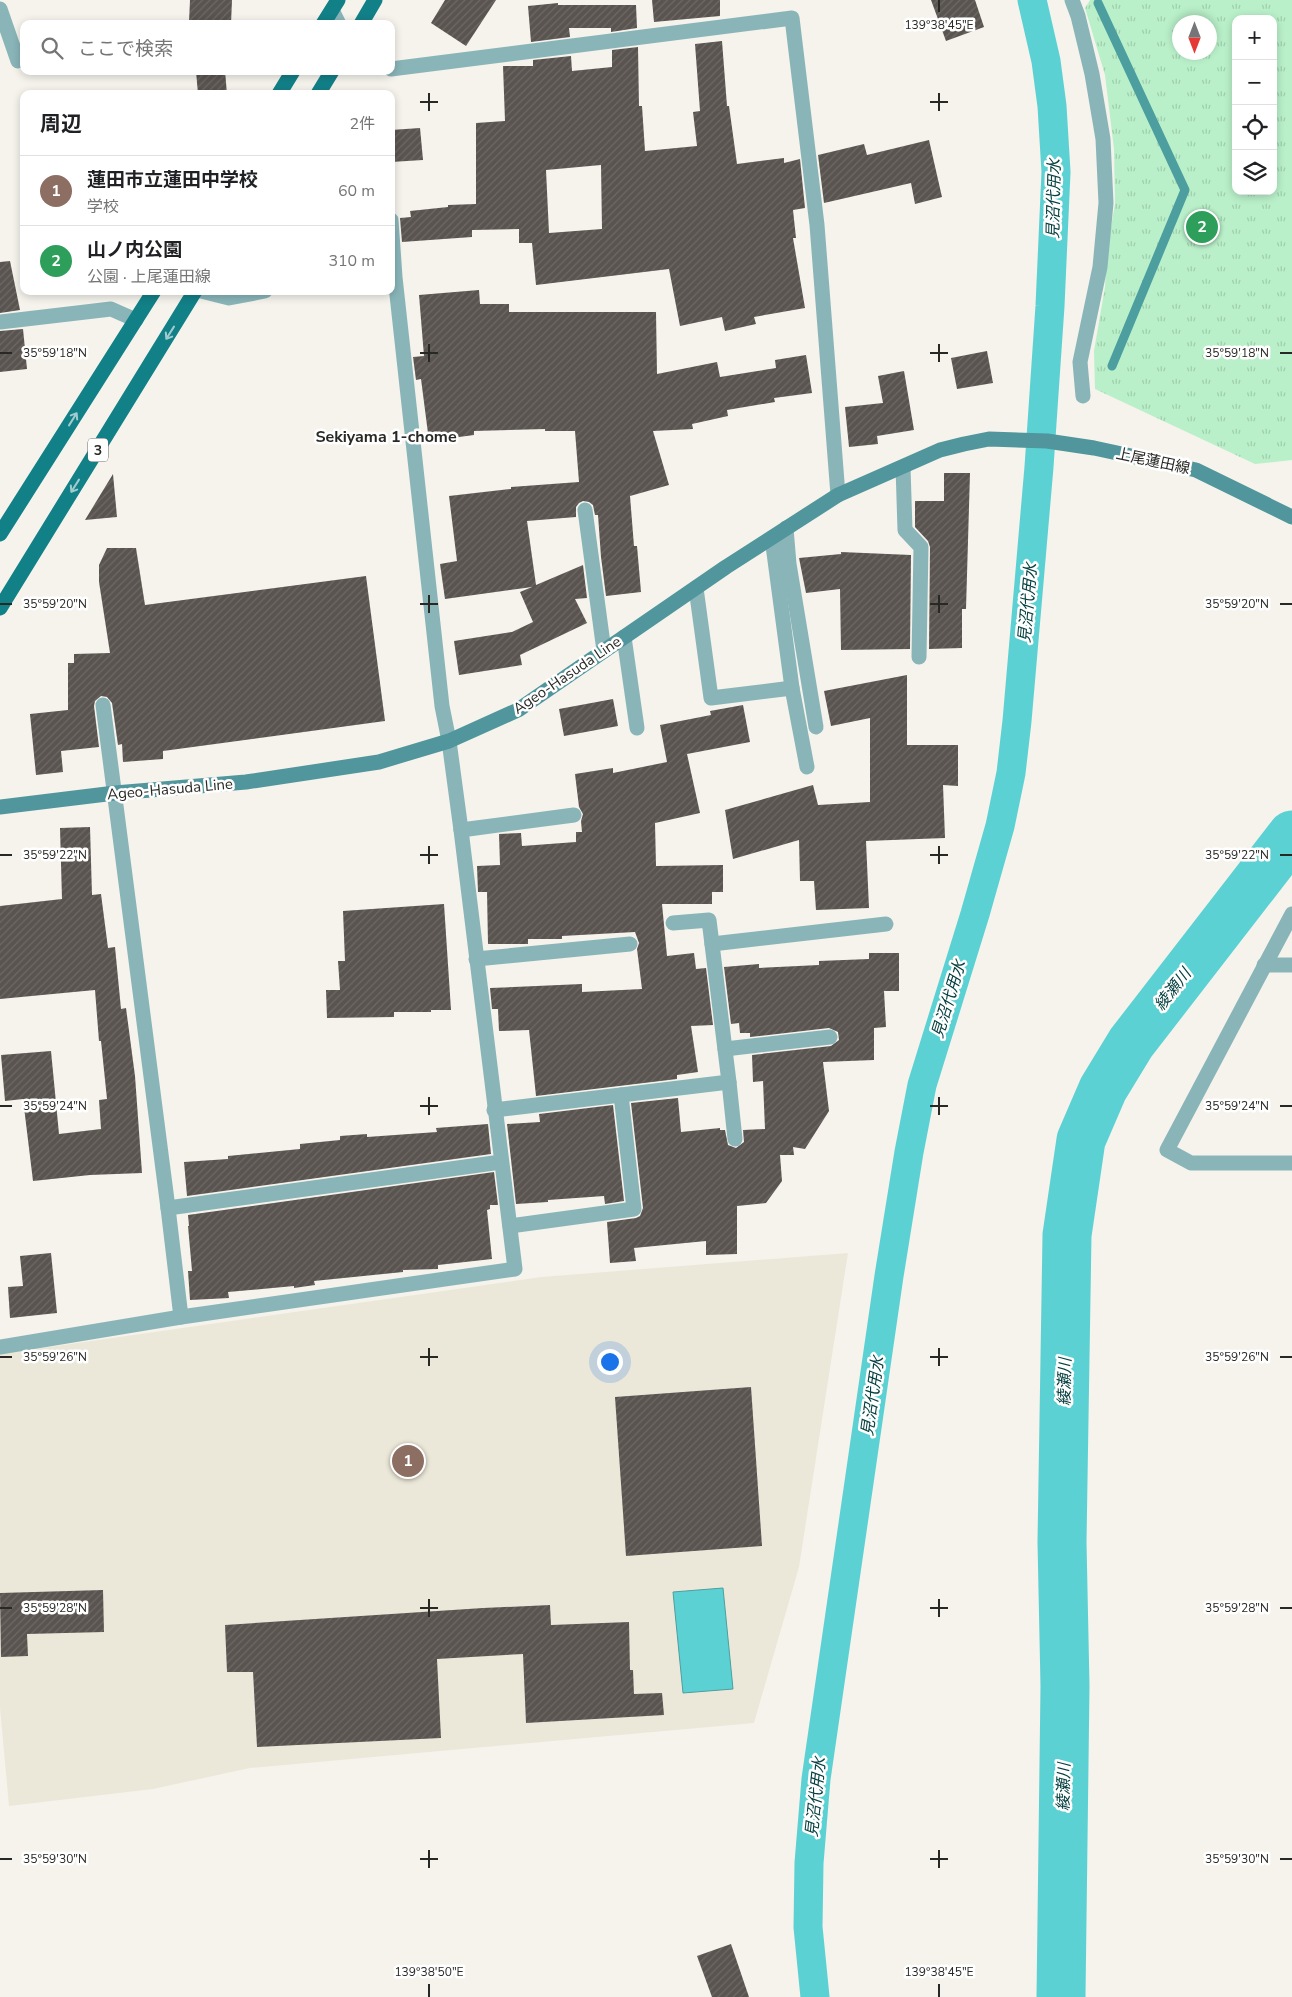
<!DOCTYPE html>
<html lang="ja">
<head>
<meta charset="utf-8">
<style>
	:root { --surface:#fff; --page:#f6f6f6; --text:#202124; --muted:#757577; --line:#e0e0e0; --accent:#111827 }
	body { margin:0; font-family:"Nunito Sans","Noto Sans JP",sans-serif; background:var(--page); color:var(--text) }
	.controls { position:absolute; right:15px; top:15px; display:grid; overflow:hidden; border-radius:10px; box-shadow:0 2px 8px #0003 }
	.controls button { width:45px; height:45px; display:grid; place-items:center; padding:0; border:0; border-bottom:1px solid var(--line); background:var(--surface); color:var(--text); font:25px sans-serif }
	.compass { position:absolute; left:1172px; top:15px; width:45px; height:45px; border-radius:50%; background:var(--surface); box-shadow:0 2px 8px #0003; rotate:180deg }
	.you { position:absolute; left:609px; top:1361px; width:18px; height:18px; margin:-12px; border:4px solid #fff; border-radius:50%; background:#1a73e8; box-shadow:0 0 0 8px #1a73e833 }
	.badge { display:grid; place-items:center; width:32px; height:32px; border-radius:50%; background:var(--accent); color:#fff; font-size:16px; font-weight:700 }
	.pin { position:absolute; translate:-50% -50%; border:2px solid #fff; box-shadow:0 1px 5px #0006 }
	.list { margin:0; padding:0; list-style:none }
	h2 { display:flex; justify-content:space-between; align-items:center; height:65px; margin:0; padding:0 20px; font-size:21px }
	h2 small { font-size:16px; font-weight:400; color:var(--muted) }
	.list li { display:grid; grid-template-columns:32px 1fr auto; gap:15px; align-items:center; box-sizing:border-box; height:70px; padding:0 20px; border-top:1px solid var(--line) }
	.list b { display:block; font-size:19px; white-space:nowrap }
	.list p { margin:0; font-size:16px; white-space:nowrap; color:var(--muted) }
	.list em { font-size:16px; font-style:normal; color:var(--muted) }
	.icon { flex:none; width:28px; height:28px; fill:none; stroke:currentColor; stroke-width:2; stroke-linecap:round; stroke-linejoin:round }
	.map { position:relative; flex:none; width:1292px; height:1997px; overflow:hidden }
	.search { position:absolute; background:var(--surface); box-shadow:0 2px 8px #0003; left:20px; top:20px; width:375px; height:55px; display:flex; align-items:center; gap:12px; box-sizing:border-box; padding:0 18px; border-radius:10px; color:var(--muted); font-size:19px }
	.panel { position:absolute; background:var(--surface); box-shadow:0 2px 8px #0003; left:20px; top:90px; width:375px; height:205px; border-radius:10px }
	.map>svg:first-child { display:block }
</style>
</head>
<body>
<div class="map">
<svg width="1292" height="1997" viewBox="0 0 1292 1997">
	<defs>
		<pattern id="grass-tufts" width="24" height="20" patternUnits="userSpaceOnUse" patternTransform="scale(1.25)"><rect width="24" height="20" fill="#b9f0c9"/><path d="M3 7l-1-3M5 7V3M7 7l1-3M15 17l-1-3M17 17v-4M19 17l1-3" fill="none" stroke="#9fceac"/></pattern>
		<pattern id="building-hatch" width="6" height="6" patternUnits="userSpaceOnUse" patternTransform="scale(1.25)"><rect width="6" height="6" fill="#5a5450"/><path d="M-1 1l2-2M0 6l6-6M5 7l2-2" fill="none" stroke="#6e6966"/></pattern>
	</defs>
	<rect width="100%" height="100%" fill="#f5f3ec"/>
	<!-- built -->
	<polygon fill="#ece8d9" points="848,1253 799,1567 754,1723 250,1768 153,1789 9,1806 0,1708 0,1354 541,1277"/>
	<!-- grass -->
	<path fill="url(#grass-tufts)" fill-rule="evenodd" d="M1090,0H1292V460L1255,464L1095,389L1094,351L1105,287L1107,250L1115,204L1114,149L1105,75L1085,8ZM1236,19H1273V191H1236ZM1180,22H1210V52H1180Z"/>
	<!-- water -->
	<polygon fill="#5cd1d3" stroke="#4c9e9f" points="723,1588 733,1689 683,1693 673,1592"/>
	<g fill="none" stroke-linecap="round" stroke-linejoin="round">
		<!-- stream -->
		<polyline stroke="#4c9e9f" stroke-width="9" points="1098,3 1185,190 1112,366"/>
		<!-- canal -->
		<polyline stroke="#5cd1d3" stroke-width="29" points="815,1997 808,1927 809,1863 816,1779 889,1276 909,1152 922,1085 975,914 1000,826 1011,773 1017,721 1039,467 1050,306 1056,172 1052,106 1046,61 1032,0"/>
		<!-- river -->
		<polyline stroke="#5cd1d3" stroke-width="49" points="1061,1997 1065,1686 1062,1542 1067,1235 1081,1140 1103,1089 1131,1043 1292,835"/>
	</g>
	<!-- building -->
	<g fill="url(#building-hatch)" fill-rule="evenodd">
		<polygon points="190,0 232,0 231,24 189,22"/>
		<polygon points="445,0 496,0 466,46 431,23"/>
		<polygon points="652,0 720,0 720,16 654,22"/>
		<polygon points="931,0 975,0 984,27 946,41"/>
		<polygon points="558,3 558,5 636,5 637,28 611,32 611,28 569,28 570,37 531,42 528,6"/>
		<path d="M722,41L727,106H729L737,164L784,158V163L800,159L805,208L793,210L796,238H793L805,308L754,317L756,324L725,331L722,317L680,326L669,269L536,285L532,243H519V229L472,230V237L402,242L400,218L411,217L410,211L448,207V205L476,204V123L505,121L503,66H533V60L571,56L572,71L612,67V50L638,47L639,106H642L645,151L697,146L693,112L700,111L695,44ZM601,165L602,229L549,233L546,170Z"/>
		<polygon points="196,71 225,71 227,94 198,94"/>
		<polygon points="420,128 423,160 391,162 391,130"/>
		<polygon points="929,140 942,197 915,204 911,183 824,203 818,155 864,144 867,155"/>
		<polygon points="10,261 20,310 0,313 0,262"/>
		<polygon points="479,290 480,304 509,304 509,312 656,312 657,374 717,362 720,377 776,368 775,360 806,355 812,393 774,398 775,402 727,410 728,416 692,424 693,429 653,431 669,485 630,496 634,546 637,546 641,592 606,596 601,557 598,515 595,515 593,505 589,502 583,501 579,503 576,507 576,517 527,521 536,585 583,565 587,598 575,599 587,623 520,655 522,665 459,675 454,641 512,632 533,622 520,592 532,587 445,599 440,564 457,561 449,496 511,489 511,487 579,482 575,431 545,431 545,429 474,431 474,435 429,441 421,379 416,380 413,357 424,356 419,295"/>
		<polygon points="23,329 27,369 0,372 0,331"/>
		<polygon points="987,351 993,383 957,389 951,358"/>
		<polygon points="904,371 914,430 877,436 878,444 849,447 845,407 883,403 878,376"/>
		<polygon points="944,473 970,473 966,609 962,609 962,648 929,649 930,547 928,541 915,527 915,501 944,501"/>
		<polygon points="113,474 117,517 85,520"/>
		<polygon points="107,548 136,548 145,605 366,576 385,721 163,751 163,759 123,762 122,744 118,745 112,703 107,697 101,696 95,701 94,706 99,747 61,751 63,772 36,775 30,714 68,710 68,663 74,663 74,654 110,653 99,582 99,565"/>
		<polygon points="841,552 911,555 910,649 841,650 840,589 806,593 799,558 841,554"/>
		<polygon points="907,675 907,745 958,745 958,786 943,785 945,838 866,841 869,908 816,910 814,881 800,881 799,840 733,859 725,810 813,785 818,805 870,802 870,718 831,726 824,691"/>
		<polygon points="613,699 618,726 564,736 559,709"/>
		<polygon points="743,705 750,742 687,754 700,813 655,823 656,866 723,865 723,892 712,892 712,904 662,904 667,956 694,953 696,969 706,968 713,1025 691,1026 698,1072 677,1075 677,1079 536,1096 529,1030 499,1031 498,1009 492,1009 490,988 582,984 582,992 642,989 637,949 639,943 635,932 562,936 562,939 528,939 528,944 488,944 487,892 478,892 477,866 500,865 499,834 521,833 522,846 576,842 576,832 582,832 581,821 583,814 579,807 575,774 613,768 613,773 667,762 660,725 711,715 710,711"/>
		<polygon points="90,827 92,895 101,894 108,948 115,947 121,1009 126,1008 135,1076 142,1173 90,1175 33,1181 23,1099 5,1101 1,1055 51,1051 59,1134 101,1129 99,1100 107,1099 101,1041 99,1041 95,990 0,999 0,906 62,899 60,828"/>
		<polygon points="444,904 451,1010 431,1010 431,1012 394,1012 394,1017 327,1018 326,990 340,990 338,961 345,961 343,911"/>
		<polygon points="869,953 899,953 899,991 884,991 886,1027 874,1028 874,1060 823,1062 829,1111 805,1149 793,1147 794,1155 780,1155 782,1181 766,1203 737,1206 737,1254 706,1255 706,1241 634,1248 636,1261 610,1263 607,1222 636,1218 640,1216 643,1208 631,1103 678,1098 681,1132 720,1128 720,1130 725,1130 728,1145 736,1148 744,1142 743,1130 765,1129 763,1081 753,1082 752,1055 831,1046 839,1040 838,1032 829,1028 750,1037 750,1033 740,1033 739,1023 731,1024 724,967 759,964 759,968 819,965 819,961 869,959"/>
		<polygon points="613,1105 624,1201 605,1204 604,1196 548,1200 548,1202 516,1204 507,1124 540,1122 539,1114"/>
		<polygon points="488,1124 491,1154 187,1196 184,1162 228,1159 228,1156 300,1149 300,1144 340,1140 340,1136 367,1134 367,1137 437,1132 436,1128"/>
		<polygon points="494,1172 498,1205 490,1205 490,1209 487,1210 492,1259 438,1265 438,1269 403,1270 403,1272 314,1281 315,1285 294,1288 294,1286 228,1292 229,1298 190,1300 188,1271 192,1271 188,1226 189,1226 188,1215"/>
		<polygon points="51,1253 57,1313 10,1318 8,1287 23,1286 20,1256"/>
		<polygon points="751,1387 762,1546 626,1556 615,1397"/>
		<polygon points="103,1590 104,1632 27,1634 28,1656 1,1657 0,1593"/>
		<polygon points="550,1605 551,1625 629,1622 630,1670 633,1670 634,1694 662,1693 664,1715 526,1723 523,1654 437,1659 441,1738 257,1747 253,1672 227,1672 225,1625 483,1608"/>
		<polygon points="731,1944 749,1997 712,1997 697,1956"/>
	</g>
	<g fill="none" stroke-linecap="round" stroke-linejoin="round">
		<!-- street -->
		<g stroke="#89b5b9" stroke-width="15">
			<polyline points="1072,0 1078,16 1092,74 1103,139 1106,203 1100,267 1080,362 1083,396"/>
			<polyline points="0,9 18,61 24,59"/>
			<polyline points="332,10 339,24"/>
			<polyline points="391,69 792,18 817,225 838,495"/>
			<polyline points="201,291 229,298 265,291"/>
			<polyline points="0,322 111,309 136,320"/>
			<polyline points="903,467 905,530 921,547 919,657"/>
			<polyline points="585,510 604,651"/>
			<polyline points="786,528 789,564 816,727"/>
			<polyline points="696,588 711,698 792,688 772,538"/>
			<polyline points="624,637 637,728"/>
			<polyline points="792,688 807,767"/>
			<polyline points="103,705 168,1208"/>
			<polyline points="461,830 574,815"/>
			<polyline points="1292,914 1167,1150 1191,1163 1292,1163"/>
			<polyline points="712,944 886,924"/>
			<polyline points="476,959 630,944"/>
			<polyline points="1264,965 1292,965"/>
			<polyline points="725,1049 830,1037"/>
			<polyline points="729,1082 735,1139"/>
			<polyline points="621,1095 729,1082 709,920 673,923"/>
			<polyline points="494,1110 621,1095 634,1209 510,1226"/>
			<polyline points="181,1317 168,1208 501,1162"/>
			<polyline points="0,1347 181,1317 515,1269 461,830 449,741 442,706 395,277 391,220"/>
		</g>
		<!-- secondary -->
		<polyline stroke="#50969c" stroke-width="15" points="0,807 115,793 246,782 379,762 449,741 518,710 726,567 838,495 940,450 964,444 989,439 1047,441 1094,448 1196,470 1292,517"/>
		<!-- primary -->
		<g stroke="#128087" stroke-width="15">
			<polyline points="323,24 338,0"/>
			<polyline points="361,24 375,0"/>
			<polyline points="279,94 293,71"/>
			<polyline points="318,94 332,71"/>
			<polyline points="0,534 154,291"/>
			<polyline points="0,608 195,291"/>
		</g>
	</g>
	<!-- one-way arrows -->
	<defs><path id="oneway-shaft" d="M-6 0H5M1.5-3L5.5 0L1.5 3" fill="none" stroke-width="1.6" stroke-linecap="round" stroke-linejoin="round" transform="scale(1.25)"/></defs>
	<g stroke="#a0cccf">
		<use href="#oneway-shaft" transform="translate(170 333) rotate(122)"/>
		<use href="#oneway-shaft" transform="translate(73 419) rotate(-58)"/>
		<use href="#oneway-shaft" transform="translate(75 486) rotate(122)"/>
	</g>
	<!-- ticks -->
	<path fill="none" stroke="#282825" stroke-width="2" d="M939,0V12M429,93V111M939,93V111M420,102H438M930,102H948M429,344V362M939,344V362M0,353H12M420,353H438M930,353H948M1280,353H1292M429,595V613M939,595V613M0,604H12M420,604H438M930,604H948M1280,604H1292M429,846V864M939,846V864M0,855H12M420,855H438M930,855H948M1280,855H1292M429,1097V1115M939,1097V1115M0,1106H12M420,1106H438M930,1106H948M1280,1106H1292M429,1348V1366M939,1348V1366M0,1357H12M420,1357H438M930,1357H948M1280,1357H1292M429,1599V1617M939,1599V1617M0,1608H12M420,1608H438M930,1608H948M1280,1608H1292M429,1850V1868M939,1850V1868M0,1859H12M420,1859H438M930,1859H948M1280,1859H1292M429,1984V1997M939,1984V1997"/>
	<g text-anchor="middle" stroke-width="5" stroke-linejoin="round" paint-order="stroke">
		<!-- shield labels -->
		<rect fill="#fff" stroke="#686866" stroke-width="1" x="88" y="438.5" width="20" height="23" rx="4"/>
		<g font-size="14" font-weight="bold" fill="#282825">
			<text x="98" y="455">3</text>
		</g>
		<!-- street labels -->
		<g font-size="15" fill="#282825" stroke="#fff">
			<text transform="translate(1153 461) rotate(12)" y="5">上尾蓮田線</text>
			<text transform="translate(567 675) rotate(-34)" y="5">Ageo-Hasuda Line</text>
			<text transform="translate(170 789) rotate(-5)" y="5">Ageo-Hasuda Line</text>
		</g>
		<!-- water labels -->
		<g font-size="16" font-style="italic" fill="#074041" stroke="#fff">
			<text transform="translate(1053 199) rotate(-89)" y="6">見沼代用水</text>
			<text transform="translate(1027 603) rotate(-85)" y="6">見沼代用水</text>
			<text transform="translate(1172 989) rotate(-52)" y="6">綾瀬川</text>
			<text transform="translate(948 999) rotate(-73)" y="6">見沼代用水</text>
			<text transform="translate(1064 1382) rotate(-89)" y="6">綾瀬川</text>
			<text transform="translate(872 1396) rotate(-82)" y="6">見沼代用水</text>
			<text transform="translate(1063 1787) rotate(-89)" y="6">綾瀬川</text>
			<text transform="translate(815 1797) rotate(-84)" y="6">見沼代用水</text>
		</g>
		<!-- neighbourhood labels -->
		<g font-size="16" font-weight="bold" fill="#282825" stroke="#fff">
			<text x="386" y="442">Sekiyama 1-chome</text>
		</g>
	</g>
	<g font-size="12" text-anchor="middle" fill="#282825" stroke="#fff" stroke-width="5" stroke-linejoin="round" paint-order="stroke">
		<text x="939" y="29">139°38'45"E</text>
		<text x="1237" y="357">35°59'18"N</text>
		<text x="55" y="357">35°59'18"N</text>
		<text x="1237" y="608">35°59'20"N</text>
		<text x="55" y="608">35°59'20"N</text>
		<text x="1237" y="859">35°59'22"N</text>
		<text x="55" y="859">35°59'22"N</text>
		<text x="1237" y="1110">35°59'24"N</text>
		<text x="55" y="1110">35°59'24"N</text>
		<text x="55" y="1361">35°59'26"N</text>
		<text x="1237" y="1361">35°59'26"N</text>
		<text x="55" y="1612">35°59'28"N</text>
		<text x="1237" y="1612">35°59'28"N</text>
		<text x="55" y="1863">35°59'30"N</text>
		<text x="1237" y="1863">35°59'30"N</text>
		<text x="429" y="1976">139°38'50"E</text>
		<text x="939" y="1976">139°38'45"E</text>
	</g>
</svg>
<div class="controls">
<button>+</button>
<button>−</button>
<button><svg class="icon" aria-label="locate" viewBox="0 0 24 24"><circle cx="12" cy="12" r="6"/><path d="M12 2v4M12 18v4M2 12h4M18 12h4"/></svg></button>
<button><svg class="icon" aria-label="layers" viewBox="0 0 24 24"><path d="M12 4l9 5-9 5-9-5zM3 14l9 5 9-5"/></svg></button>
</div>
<svg class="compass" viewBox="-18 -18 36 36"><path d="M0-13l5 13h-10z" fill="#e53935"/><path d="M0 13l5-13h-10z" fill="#757577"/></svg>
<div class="you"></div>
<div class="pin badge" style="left:408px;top:1461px;background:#8d6e63">1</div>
<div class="pin badge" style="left:1202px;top:227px;background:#2e9e5b">2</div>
<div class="search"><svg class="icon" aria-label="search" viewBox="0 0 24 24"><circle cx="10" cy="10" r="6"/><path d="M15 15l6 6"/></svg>ここで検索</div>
<section class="panel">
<h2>周辺<small>2件</small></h2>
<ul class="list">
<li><span class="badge" style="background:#8d6e63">1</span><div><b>蓮田市立蓮田中学校</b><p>学校</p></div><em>60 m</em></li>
<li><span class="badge" style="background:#2e9e5b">2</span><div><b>山ノ内公園</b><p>公園 · 上尾蓮田線</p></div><em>310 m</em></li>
</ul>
</section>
</div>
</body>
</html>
